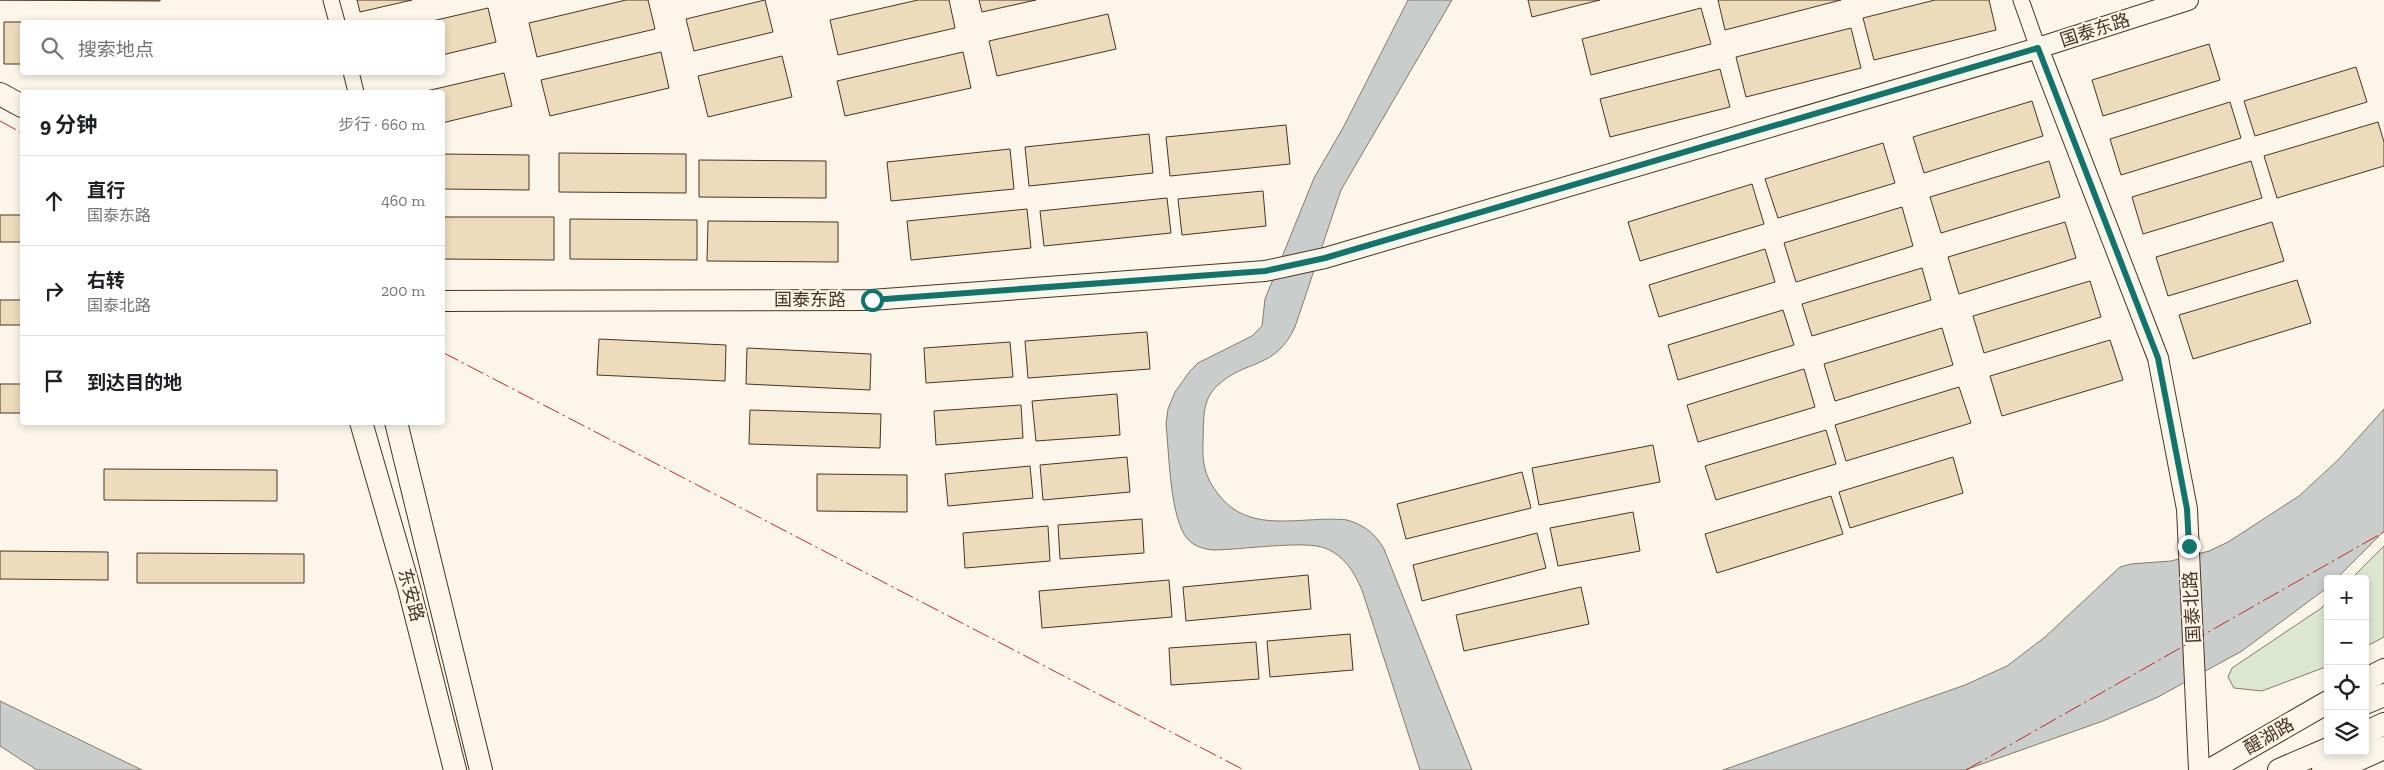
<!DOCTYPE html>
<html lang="zh">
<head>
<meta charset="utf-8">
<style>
	:root { --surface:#fff; --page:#f6f6f6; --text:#202124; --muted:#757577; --line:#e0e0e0 }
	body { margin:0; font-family:"Zilla Slab","Noto Sans SC",serif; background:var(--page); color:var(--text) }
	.controls { position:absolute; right:15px; bottom:15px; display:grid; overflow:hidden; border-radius:5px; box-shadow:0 2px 8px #0003 }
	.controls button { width:45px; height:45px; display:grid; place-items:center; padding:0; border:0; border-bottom:1px solid var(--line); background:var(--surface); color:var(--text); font:25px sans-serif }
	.stop { position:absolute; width:15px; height:15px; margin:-11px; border:4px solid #0f766e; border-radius:50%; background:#fff }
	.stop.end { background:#0f766e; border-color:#fff; box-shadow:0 1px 5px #0008 }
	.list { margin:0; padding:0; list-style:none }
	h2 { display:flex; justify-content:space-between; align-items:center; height:65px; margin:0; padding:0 20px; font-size:21px }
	h2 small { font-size:16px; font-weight:400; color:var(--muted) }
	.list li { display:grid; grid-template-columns:32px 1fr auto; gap:15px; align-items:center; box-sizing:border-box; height:90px; padding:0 20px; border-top:1px solid var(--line) }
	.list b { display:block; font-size:19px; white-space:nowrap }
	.list p { margin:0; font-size:16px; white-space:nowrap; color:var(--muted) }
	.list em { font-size:16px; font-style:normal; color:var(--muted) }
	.icon { flex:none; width:28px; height:28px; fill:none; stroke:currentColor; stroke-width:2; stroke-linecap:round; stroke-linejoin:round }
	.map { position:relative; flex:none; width:2384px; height:770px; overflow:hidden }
	.search { position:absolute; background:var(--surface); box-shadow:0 2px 8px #0003; left:20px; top:20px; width:425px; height:55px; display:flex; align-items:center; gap:12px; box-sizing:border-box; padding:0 18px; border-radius:5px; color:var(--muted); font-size:19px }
	.panel { position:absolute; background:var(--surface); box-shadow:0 2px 8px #0003; left:20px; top:90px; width:425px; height:335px; border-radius:5px }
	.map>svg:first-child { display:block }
</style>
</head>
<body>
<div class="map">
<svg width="2384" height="770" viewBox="0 0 2384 770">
	<rect width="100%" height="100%" fill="#fbf6e9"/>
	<!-- green -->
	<g fill="#dce7d0" stroke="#887966">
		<polygon points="2384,546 2384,637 2365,647 2365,579 2351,579"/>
		<polygon points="2328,602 2328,666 2262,691 2234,688 2228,677 2232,668 2320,609"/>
	</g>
	<!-- water -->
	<g fill="#c9cecd" stroke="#887966">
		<path d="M1408,0H1452L1341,190L1295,327C1275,370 1246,359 1218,385C1201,400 1204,421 1203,442C1202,463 1205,478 1219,495C1251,536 1302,515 1347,520C1364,525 1375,533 1384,549L1472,770H1420L1362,590C1354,572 1345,556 1325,548C1305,540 1239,550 1213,550C1202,549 1190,545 1184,534C1170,510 1169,453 1166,424L1168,409L1175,392L1190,371L1198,363L1252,336L1262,326L1265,299L1314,178L1344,126Z"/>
		<polygon points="2384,409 2384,531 2336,579 2328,579 2328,587 2242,651 2158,697 2103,721 1965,770 1723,770 1965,685 2007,666 2045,637 2120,567 2131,564 2171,561 2209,551 2228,542 2299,496 2338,460"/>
		<polygon points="0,701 142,770 37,770 0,746"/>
	</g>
	<!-- building -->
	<g fill="#ecdcbc" stroke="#4a3520">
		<polygon points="0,0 160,0 160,1"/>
		<polygon points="357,0 412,0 360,12"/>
		<polygon points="626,0 648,0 655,29 537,57 529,23"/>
		<polygon points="765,0 773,32 694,51 686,19"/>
		<polygon points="918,0 949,0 955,28 838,55 830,20"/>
		<polygon points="979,0 1036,0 982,12"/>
		<polygon points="1528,0 1600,0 1532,17"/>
		<polygon points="1718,0 1841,0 1725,30"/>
		<polygon points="1935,0 1989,0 1996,30 1874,60 1863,18"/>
		<polygon points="488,8 496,42 442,55 442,22 428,22"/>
		<polygon points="1701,8 1711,44 1591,75 1582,39"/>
		<polygon points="1108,14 1116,49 997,76 989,41"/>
		<polygon points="4,22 129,22 22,22 22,64 4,64"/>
		<polygon points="1851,28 1861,68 1746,97 1736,57"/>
		<polygon points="2209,44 2220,80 2103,116 2092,80"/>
		<polygon points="661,52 669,88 550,116 541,80"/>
		<polygon points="963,52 971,88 845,116 837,81"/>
		<polygon points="782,56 792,97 708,117 698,76"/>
		<polygon points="2356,67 2367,102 2255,136 2244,101"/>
		<polygon points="1720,69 1730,107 1610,137 1600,99"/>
		<polygon points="504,73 512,106 442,123 442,92 422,92"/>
		<polygon points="2032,101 2043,136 1924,173 1913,137"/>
		<polygon points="2230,102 2241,138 2121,175 2110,139"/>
		<polygon points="2378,122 2384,142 2384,166 2277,198 2264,156"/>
		<polygon points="1286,125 1290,164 1170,176 1166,137"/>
		<polygon points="1149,134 1153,173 1029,186 1025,147"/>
		<polygon points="1883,143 1895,183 1778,218 1765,179"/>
		<polygon points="1010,149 1014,189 891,201 887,162"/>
		<polygon points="559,153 686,154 686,193 559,192"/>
		<polygon points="442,154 529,155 529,190 442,189"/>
		<polygon points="699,160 826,161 826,198 699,197"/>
		<polygon points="2049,161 2060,197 1941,233 1930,197"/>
		<polygon points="2251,161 2262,198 2143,234 2132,197"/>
		<polygon points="1752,184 1764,224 1640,261 1628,222"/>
		<polygon points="1263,191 1266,226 1182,235 1178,199"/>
		<polygon points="1167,198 1171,233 1044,246 1040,211"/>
		<polygon points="1902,207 1913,246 1796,282 1784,243"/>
		<polygon points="1027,209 1031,248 911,260 907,221"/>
		<rect x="0" y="215" width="22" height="27"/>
		<polygon points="442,217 554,217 554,260 442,259"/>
		<polygon points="570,219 697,220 697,260 570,259"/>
		<polygon points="708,221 838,222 838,262 707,261"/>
		<polygon points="2065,222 2076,258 1959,294 1948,257"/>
		<polygon points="2272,222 2284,261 2168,296 2156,257"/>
		<polygon points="1765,249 1775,282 1659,317 1649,285"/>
		<polygon points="1922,268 1931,300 1812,336 1802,304"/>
		<polygon points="2297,280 2311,323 2193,359 2179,315"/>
		<polygon points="2090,281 2101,317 1984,353 1973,316"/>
		<rect x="0" y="300" width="22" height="25"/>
		<polygon points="1783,310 1794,345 1678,380 1668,345"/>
		<polygon points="1942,328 1953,365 1835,401 1824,364"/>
		<polygon points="1147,332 1150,369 1028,378 1025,341"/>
		<polygon points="599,339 726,345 725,381 597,375"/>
		<polygon points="2110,340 2123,380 2002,416 1990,376"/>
		<polygon points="1010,342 1013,377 926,383 924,348"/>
		<polygon points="747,348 871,354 870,390 746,384"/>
		<polygon points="1804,369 1815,407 1698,442 1687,405"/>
		<rect x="0" y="384" width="22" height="29"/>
		<polygon points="1959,387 1971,423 1846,461 1835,425"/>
		<polygon points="1117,394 1120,435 1036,441 1032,401"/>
		<polygon points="1021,405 1023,438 936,445 934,411"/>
		<polygon points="750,410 881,414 880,448 749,444"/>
		<polygon points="1826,430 1836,464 1716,500 1705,466"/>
		<polygon points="1653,445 1660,482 1539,505 1532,468"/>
		<polygon points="1127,457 1130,492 1043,500 1040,465"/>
		<polygon points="1953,457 1963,493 1850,528 1839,492"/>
		<polygon points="1030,466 1033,498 948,506 945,474"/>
		<polygon points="104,469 277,470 277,501 104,500"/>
		<polygon points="1522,472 1531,508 1406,539 1397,504"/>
		<polygon points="817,474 907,475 907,512 817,511"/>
		<polygon points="1831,496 1843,534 1717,573 1705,534"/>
		<polygon points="1633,512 1640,551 1558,566 1550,528"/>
		<polygon points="1142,519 1144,553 1060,559 1058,525"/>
		<polygon points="1048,526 1050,561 965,568 963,533"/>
		<polygon points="1537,533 1546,568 1422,601 1413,565"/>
		<polygon points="0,551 108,552 108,580 0,579"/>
		<polygon points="137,553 304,554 304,583 137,583"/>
		<polygon points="1308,575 1311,609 1186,621 1183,587"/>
		<polygon points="1169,580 1172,617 1042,628 1039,591"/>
		<polygon points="1581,587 1589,624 1464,651 1456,615"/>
		<polygon points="1350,634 1353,670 1270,677 1267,641"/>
		<polygon points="1256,642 1259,679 1171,685 1169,648"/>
	</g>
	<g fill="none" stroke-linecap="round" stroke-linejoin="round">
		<defs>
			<g id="minor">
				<polyline points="331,0 337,22"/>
				<polyline points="2021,0 2038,48"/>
				<polyline points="351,72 356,92"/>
			</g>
			<g id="tertiary">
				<polyline points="2038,48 2158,358 2187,509 2199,770"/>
				<polyline points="442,301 871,300 1265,271 1325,258 2038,48 2188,0"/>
			</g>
			<g id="secondary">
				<polyline points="0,94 22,106"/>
				<polyline points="361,422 409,588 455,770"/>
				<polyline points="396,422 481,770"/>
				<polyline points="2365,680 2384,670"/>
				<polyline points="2365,703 2384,695"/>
				<polyline points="2365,733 2384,724"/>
				<polyline points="2210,770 2328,702"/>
				<polyline points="2279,770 2328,749"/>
				<polyline points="2323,770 2355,761 2384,748"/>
			</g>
		</defs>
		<!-- minor casing -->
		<use href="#minor" stroke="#4a3520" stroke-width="17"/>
		<!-- tertiary casing -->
		<use href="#tertiary" stroke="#4a3520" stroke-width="22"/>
		<!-- secondary casing -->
		<use href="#secondary" stroke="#4a3520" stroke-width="24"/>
		<!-- minor -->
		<use href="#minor" stroke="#fbf6e9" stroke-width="15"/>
		<!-- tertiary -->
		<use href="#tertiary" stroke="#fbf6e9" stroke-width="20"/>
		<!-- secondary -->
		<use href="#secondary" stroke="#fbf6e9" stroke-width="22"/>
		<!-- power -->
		<g stroke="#c62828" stroke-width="1" stroke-dasharray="18 4 2.5 4" stroke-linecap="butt">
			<polyline points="0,121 22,133"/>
			<polyline points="442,352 1244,770"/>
			<polyline points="1966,770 2384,532"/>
		</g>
	</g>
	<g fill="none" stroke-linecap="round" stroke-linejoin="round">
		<!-- route -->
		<polyline stroke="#0f766e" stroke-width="6" points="872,300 1265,271 1325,258 2038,48 2158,358 2187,509 2189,546"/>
	</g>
	<g text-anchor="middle" stroke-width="4" stroke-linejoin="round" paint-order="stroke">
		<!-- street labels -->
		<g font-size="18" fill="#4a3520" stroke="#fbf6e9">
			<text transform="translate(2095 30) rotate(-18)" y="6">国泰东路</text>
			<text x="810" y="306">国泰东路</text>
			<text transform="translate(411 595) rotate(75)" y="6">东安路</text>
			<text transform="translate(2192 607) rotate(-93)" y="6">国泰北路</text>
			<text transform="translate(2269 736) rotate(-30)" y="6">醒湖路</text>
		</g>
	</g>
</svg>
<div class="controls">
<button>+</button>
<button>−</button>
<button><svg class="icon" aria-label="locate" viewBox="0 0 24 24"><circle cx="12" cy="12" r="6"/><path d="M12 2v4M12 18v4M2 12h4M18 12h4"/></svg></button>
<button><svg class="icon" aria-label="layers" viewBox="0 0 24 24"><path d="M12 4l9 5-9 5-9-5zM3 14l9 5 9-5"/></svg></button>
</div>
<div class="stop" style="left:872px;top:300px"></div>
<div class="stop end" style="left:2189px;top:546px"></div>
<div class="search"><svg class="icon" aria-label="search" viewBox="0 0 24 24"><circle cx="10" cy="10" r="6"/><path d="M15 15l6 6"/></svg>搜索地点</div>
<section class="panel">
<h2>9 分钟<small>步行 · 660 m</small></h2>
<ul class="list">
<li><svg class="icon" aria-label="ahead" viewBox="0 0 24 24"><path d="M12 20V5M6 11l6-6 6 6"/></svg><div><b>直行</b><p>国泰东路</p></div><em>460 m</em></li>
<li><svg class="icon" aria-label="right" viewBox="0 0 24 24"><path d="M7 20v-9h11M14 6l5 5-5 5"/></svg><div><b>右转</b><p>国泰北路</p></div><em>200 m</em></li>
<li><svg class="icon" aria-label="arrive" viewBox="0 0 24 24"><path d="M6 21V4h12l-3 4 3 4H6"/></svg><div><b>到达目的地</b></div></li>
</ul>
</section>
</div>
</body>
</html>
